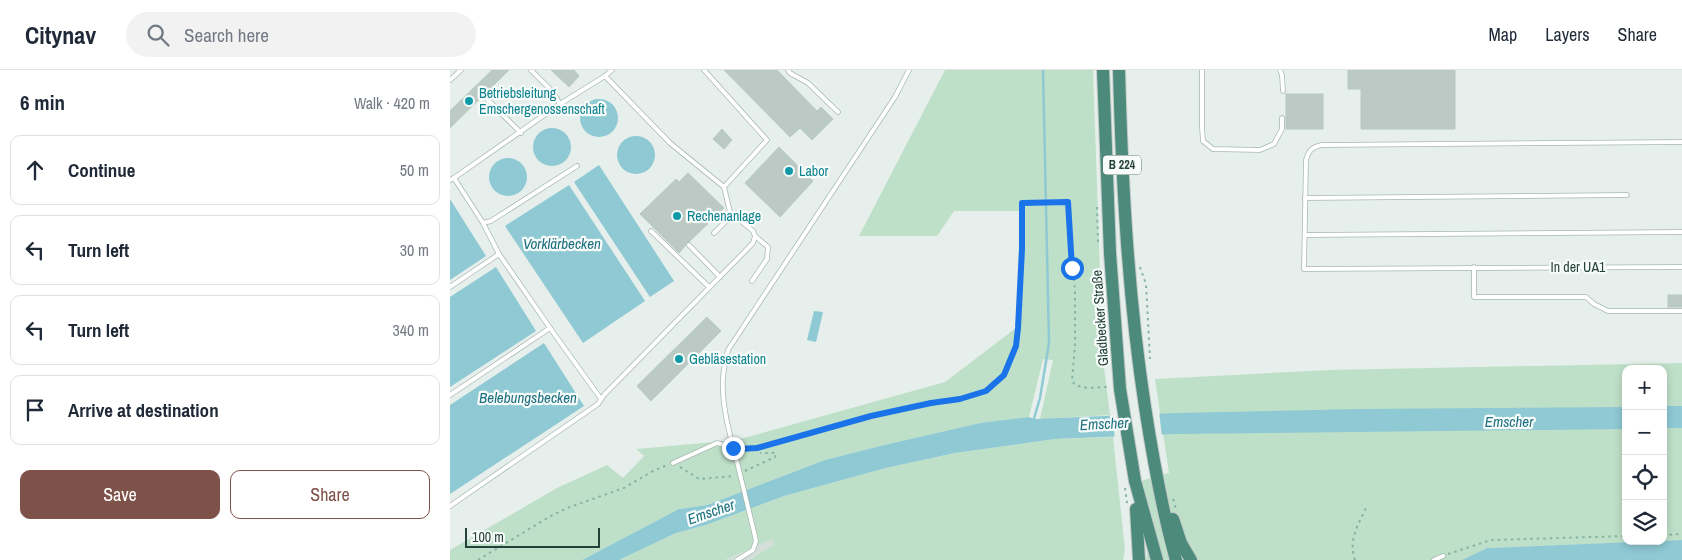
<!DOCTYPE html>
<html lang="en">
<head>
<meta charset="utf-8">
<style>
	:root { --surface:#fff; --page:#f2f2f3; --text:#1f2937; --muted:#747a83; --line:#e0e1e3; --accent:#7f5249 }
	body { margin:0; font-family:"Archivo Narrow",sans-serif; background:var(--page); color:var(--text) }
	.controls { position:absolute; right:15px; bottom:15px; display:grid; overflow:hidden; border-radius:10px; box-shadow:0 2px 8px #0003 }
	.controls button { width:45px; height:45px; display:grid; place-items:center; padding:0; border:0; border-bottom:1px solid var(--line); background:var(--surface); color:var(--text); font:25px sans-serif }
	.scale { position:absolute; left:15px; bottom:12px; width:135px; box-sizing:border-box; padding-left:5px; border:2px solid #24423a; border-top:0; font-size:14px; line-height:18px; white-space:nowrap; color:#24423a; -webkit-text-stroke:4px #f7fbf9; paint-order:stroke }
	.stop { position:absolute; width:15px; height:15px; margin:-11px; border:4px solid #1a73e8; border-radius:50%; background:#fff }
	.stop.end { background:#1a73e8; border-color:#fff; box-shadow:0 1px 5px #0008 }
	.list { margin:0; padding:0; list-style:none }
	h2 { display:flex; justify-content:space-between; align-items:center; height:65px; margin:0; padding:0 20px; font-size:21px }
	h2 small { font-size:16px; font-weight:400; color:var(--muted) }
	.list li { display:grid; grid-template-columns:32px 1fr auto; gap:15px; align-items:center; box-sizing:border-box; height:70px; margin:0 10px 10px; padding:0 10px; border:1px solid var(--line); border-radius:10px }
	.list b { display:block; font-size:19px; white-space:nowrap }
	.list em { font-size:16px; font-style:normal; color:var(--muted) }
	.actions { display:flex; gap:10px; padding:15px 20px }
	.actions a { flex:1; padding:11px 0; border:1px solid var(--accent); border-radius:10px; text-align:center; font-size:18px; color:var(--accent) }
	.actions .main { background:var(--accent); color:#fff }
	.icon { flex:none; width:28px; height:28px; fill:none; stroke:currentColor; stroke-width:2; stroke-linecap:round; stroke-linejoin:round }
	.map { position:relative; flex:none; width:1232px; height:490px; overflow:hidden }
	header { display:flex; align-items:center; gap:30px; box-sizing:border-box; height:70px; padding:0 25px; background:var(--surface); border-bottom:1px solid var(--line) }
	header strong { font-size:24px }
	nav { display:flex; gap:28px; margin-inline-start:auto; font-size:18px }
	.search { width:350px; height:45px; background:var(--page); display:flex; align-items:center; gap:12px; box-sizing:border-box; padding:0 18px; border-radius:28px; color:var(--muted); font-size:19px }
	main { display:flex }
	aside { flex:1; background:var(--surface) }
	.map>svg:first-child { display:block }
</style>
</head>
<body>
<header>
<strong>Citynav</strong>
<div class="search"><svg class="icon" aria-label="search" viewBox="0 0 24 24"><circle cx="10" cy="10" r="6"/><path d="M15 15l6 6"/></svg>Search here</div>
<nav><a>Map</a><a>Layers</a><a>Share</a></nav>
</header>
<main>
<aside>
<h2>6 min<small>Walk · 420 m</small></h2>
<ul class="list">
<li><svg class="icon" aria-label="ahead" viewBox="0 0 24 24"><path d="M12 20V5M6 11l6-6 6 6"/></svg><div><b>Continue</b></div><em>50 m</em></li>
<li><svg class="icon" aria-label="left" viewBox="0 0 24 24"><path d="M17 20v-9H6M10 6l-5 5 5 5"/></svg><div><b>Turn left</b></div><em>30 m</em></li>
<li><svg class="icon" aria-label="left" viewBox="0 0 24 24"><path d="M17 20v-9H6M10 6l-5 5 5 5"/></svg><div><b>Turn left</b></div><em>340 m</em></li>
<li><svg class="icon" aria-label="arrive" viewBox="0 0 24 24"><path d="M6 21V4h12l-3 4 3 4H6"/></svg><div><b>Arrive at destination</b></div></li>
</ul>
<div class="actions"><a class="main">Save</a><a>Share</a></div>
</aside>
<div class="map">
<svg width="1232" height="490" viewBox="0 0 1232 490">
	<rect width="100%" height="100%" fill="#e6efeb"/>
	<!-- built -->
	<polygon fill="#d4dfda" points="322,469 326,474 299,490 275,490"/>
	<!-- green -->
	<g fill="#bfe0c8">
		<polygon points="495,0 643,0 653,289 660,345 590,349 603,290 593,289 579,347 530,353 430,376 375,390 257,435 229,439 132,490 0,490 0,480 107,418 157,395 173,408 194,386 186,379 287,370 495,312 566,258 570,141 504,141 487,166 409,166"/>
		<polygon points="1232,293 1232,470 1213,471 1213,299 1176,299 1176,471 1211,471 1037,478 1012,490 696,490 697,484 687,412 719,403 705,309 880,300"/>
		<polygon points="663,367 675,480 673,490 299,490 325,474 322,469 275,490 169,490 226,463 256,455 334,426 436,398 505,383 605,369"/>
	</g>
	<!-- water -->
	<g fill="#8ec9d4">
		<circle cx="149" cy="48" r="19"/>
		<circle cx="102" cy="77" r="19"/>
		<circle cx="186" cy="85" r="19"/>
		<circle cx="58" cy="107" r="19"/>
		<polygon points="149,95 224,211 200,227 124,112"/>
		<polygon points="119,115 195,231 133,273 55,156"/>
		<polygon points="0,129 36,186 0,210"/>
		<polygon points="46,197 86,261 0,317 0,227"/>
		<polygon points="364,241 373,242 366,272 357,270"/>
		<polygon points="94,273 134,336 0,424 0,335"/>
		<rect x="1213" y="336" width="19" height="22"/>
		<polygon points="1176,337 1176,359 725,364 605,369 505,383 436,398 334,426 256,455 226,463 169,490 132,490 229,439 257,435 375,390 430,376 530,353 579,347 584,349 726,343 910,339"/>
		<polygon points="1232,470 1232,490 1012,490 1037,478"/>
	</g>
	<!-- pier -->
	<polygon fill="#e6efeb" points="709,341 712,367 665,369 662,343"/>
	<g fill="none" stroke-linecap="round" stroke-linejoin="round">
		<!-- stream -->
		<polyline stroke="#8ec9d4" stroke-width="2.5" points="583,352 590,328 599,273 593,0"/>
	</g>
	<!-- building -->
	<g fill="#bbcac4" stroke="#b8c9c2">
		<polygon points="42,0 59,0 0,58 0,41"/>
		<polygon points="101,0 124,0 129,6 119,17"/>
		<polygon points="274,0 327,0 367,41 371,37 383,49 362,70 350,58 340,67"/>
		<polygon points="898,0 1005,0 1005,59 911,59 911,19 898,19"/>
		<rect x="836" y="24" width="37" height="35"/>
		<polygon points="272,59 282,70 274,79 263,69"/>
		<polygon points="329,77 363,111 330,147 295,113"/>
		<polygon points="238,103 274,138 240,171 236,173 235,176 229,183 190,144 226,109 229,112"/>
		<rect x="1218" y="225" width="14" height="12"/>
		<polygon points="257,247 271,261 201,331 187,316"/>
	</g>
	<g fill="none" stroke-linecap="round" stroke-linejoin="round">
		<defs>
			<g id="service">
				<polyline points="81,0 103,22 110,34 155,6 162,0"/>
				<polyline points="338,0 340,3 358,13 388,42"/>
				<polyline points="752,0 752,57 753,71 763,79 810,80 824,74 832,59 832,48"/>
				<polyline points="830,0 832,5 833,21"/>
				<polyline points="155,6 220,73 274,117"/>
				<polyline points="0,10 11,0"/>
				<polyline points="38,30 71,63"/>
				<path d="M1232,72L872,75C862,77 859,80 856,90L854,199L1232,197"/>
				<polyline points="4,108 110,34"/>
				<polyline points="0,110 4,108 33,153 49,184 100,258 0,325"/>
				<polyline points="855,128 1177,125"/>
				<polyline points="33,153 41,151 127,96"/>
				<polyline points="201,161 259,217"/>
				<polyline points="264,163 283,144"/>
				<polyline points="855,165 1232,162"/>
				<polyline points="239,175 270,207"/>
				<polyline points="1024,197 1024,227 1136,227 1144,234 1158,241 1232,241"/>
				<polyline points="302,211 317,189 318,177 305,166"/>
				<polyline points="0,217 49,184"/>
				<polyline points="100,258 151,329"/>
				<polyline points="223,393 267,373 288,379 307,378"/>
				<path d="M288,396C281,368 271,337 273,307C274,298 276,289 278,280L445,27L459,0"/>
				<polyline points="0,436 148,334 154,325 303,173 305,166 303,161 280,142 274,117 317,70 254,0"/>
				<polyline points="287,490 303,480 306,471 304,462"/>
				<polyline points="984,490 993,486"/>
			</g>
			<g id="trunk">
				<polyline points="653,0 660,183 670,319 685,411 707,490"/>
				<path d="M669,0C672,113 678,226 695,337C703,389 712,440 726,490"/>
				<polyline points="686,439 689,490"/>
				<polyline points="723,449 731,473 741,490"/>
			</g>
		</defs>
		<!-- service casing -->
		<use href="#service" stroke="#a8b8b2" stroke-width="5.5"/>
		<!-- trunk casing -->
		<use href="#trunk" stroke="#c2cac8" stroke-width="14"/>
		<!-- path -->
		<g stroke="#86b3a5" stroke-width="2" stroke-dasharray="2.5 4" stroke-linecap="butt">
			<polyline points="647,137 648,172"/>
			<polyline points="690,197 696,214 700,289"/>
			<path d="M312,376L421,346L481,333L510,329L536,321L554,305L566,277L568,258L572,179V133L618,132L620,176L625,220V275L622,311C629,321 648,317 659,317"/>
			<polyline points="230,397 249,409 284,406"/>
			<polyline points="295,401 325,387 326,383 310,383"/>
			<polyline points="675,418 677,433"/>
			<polyline points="723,429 726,439"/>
			<polyline points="1213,465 1232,464"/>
			<polyline points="998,484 1041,470 1176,466"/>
			<polyline points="28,490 99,447 117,438 174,418 201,402 217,395"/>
			<path d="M905,490C898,470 908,455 916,438"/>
		</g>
		<!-- service -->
		<use href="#service" stroke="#fff" stroke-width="4"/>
		<!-- trunk -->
		<use href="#trunk" stroke="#4c8a7c" stroke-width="12"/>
		<defs>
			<polyline id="service-bridge" points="288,396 304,462"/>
		</defs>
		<!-- service-bridge casing -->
		<use href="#service-bridge" stroke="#a8b8b2" stroke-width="5.5" stroke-linecap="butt"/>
		<!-- service-bridge -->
		<use href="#service-bridge" stroke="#fff" stroke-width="4"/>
	</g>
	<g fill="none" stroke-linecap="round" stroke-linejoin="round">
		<!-- route -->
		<polyline stroke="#1a73e8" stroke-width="6" points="283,378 288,379 307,378 421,346 481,333 510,329 536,321 554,305 566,276 568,258 572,179 572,133 618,132 622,198"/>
	</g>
	<!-- markers -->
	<g fill="#0f9aa8" stroke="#f7fbf9" stroke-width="2">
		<circle cx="19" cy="31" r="5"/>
		<circle cx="339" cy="101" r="5"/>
		<circle cx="227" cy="146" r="5"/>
		<circle cx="229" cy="289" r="5"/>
	</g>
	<g text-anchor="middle" stroke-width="4.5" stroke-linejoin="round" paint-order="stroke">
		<!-- shield labels -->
		<rect fill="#f7fbf9" stroke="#637a73" stroke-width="1" x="653" y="85.5" width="38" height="19" rx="4"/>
		<g font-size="12" font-weight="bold" fill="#24423a">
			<text x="672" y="99">B 224</text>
		</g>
		<!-- culture labels -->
		<g font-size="14" fill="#0d838f" stroke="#f7fbf9" text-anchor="start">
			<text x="29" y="28">Betriebsleitung<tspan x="29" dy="16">Emschergenossenschaft</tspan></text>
			<text x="349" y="106">Labor</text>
			<text x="237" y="151">Rechenanlage</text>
			<text x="239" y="294">Gebläsestation</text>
		</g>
		<!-- street labels -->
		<g font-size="14" fill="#24423a" stroke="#f7fbf9">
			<text x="1128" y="202">In der UA1</text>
			<text transform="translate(650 248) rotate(-94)" y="5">Gladbecker Straße</text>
		</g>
		<!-- water labels -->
		<g font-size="15" font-style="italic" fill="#1c6f80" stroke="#f7fbf9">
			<text x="112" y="179">Vorklärbecken</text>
			<text x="78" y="333">Belebungsbecken</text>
			<text x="1059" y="357">Emscher</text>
			<text transform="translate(654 354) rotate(-3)" y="5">Emscher</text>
			<text transform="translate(261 442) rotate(-19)" y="5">Emscher</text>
		</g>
	</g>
</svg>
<div class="controls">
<button>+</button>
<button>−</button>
<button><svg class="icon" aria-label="locate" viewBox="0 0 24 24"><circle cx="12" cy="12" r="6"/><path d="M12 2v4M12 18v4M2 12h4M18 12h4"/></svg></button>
<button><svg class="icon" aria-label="layers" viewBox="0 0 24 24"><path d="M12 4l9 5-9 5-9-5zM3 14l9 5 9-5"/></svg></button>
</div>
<div class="scale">100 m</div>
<div class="stop" style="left:622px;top:198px"></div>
<div class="stop end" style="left:283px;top:378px"></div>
</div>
</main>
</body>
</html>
